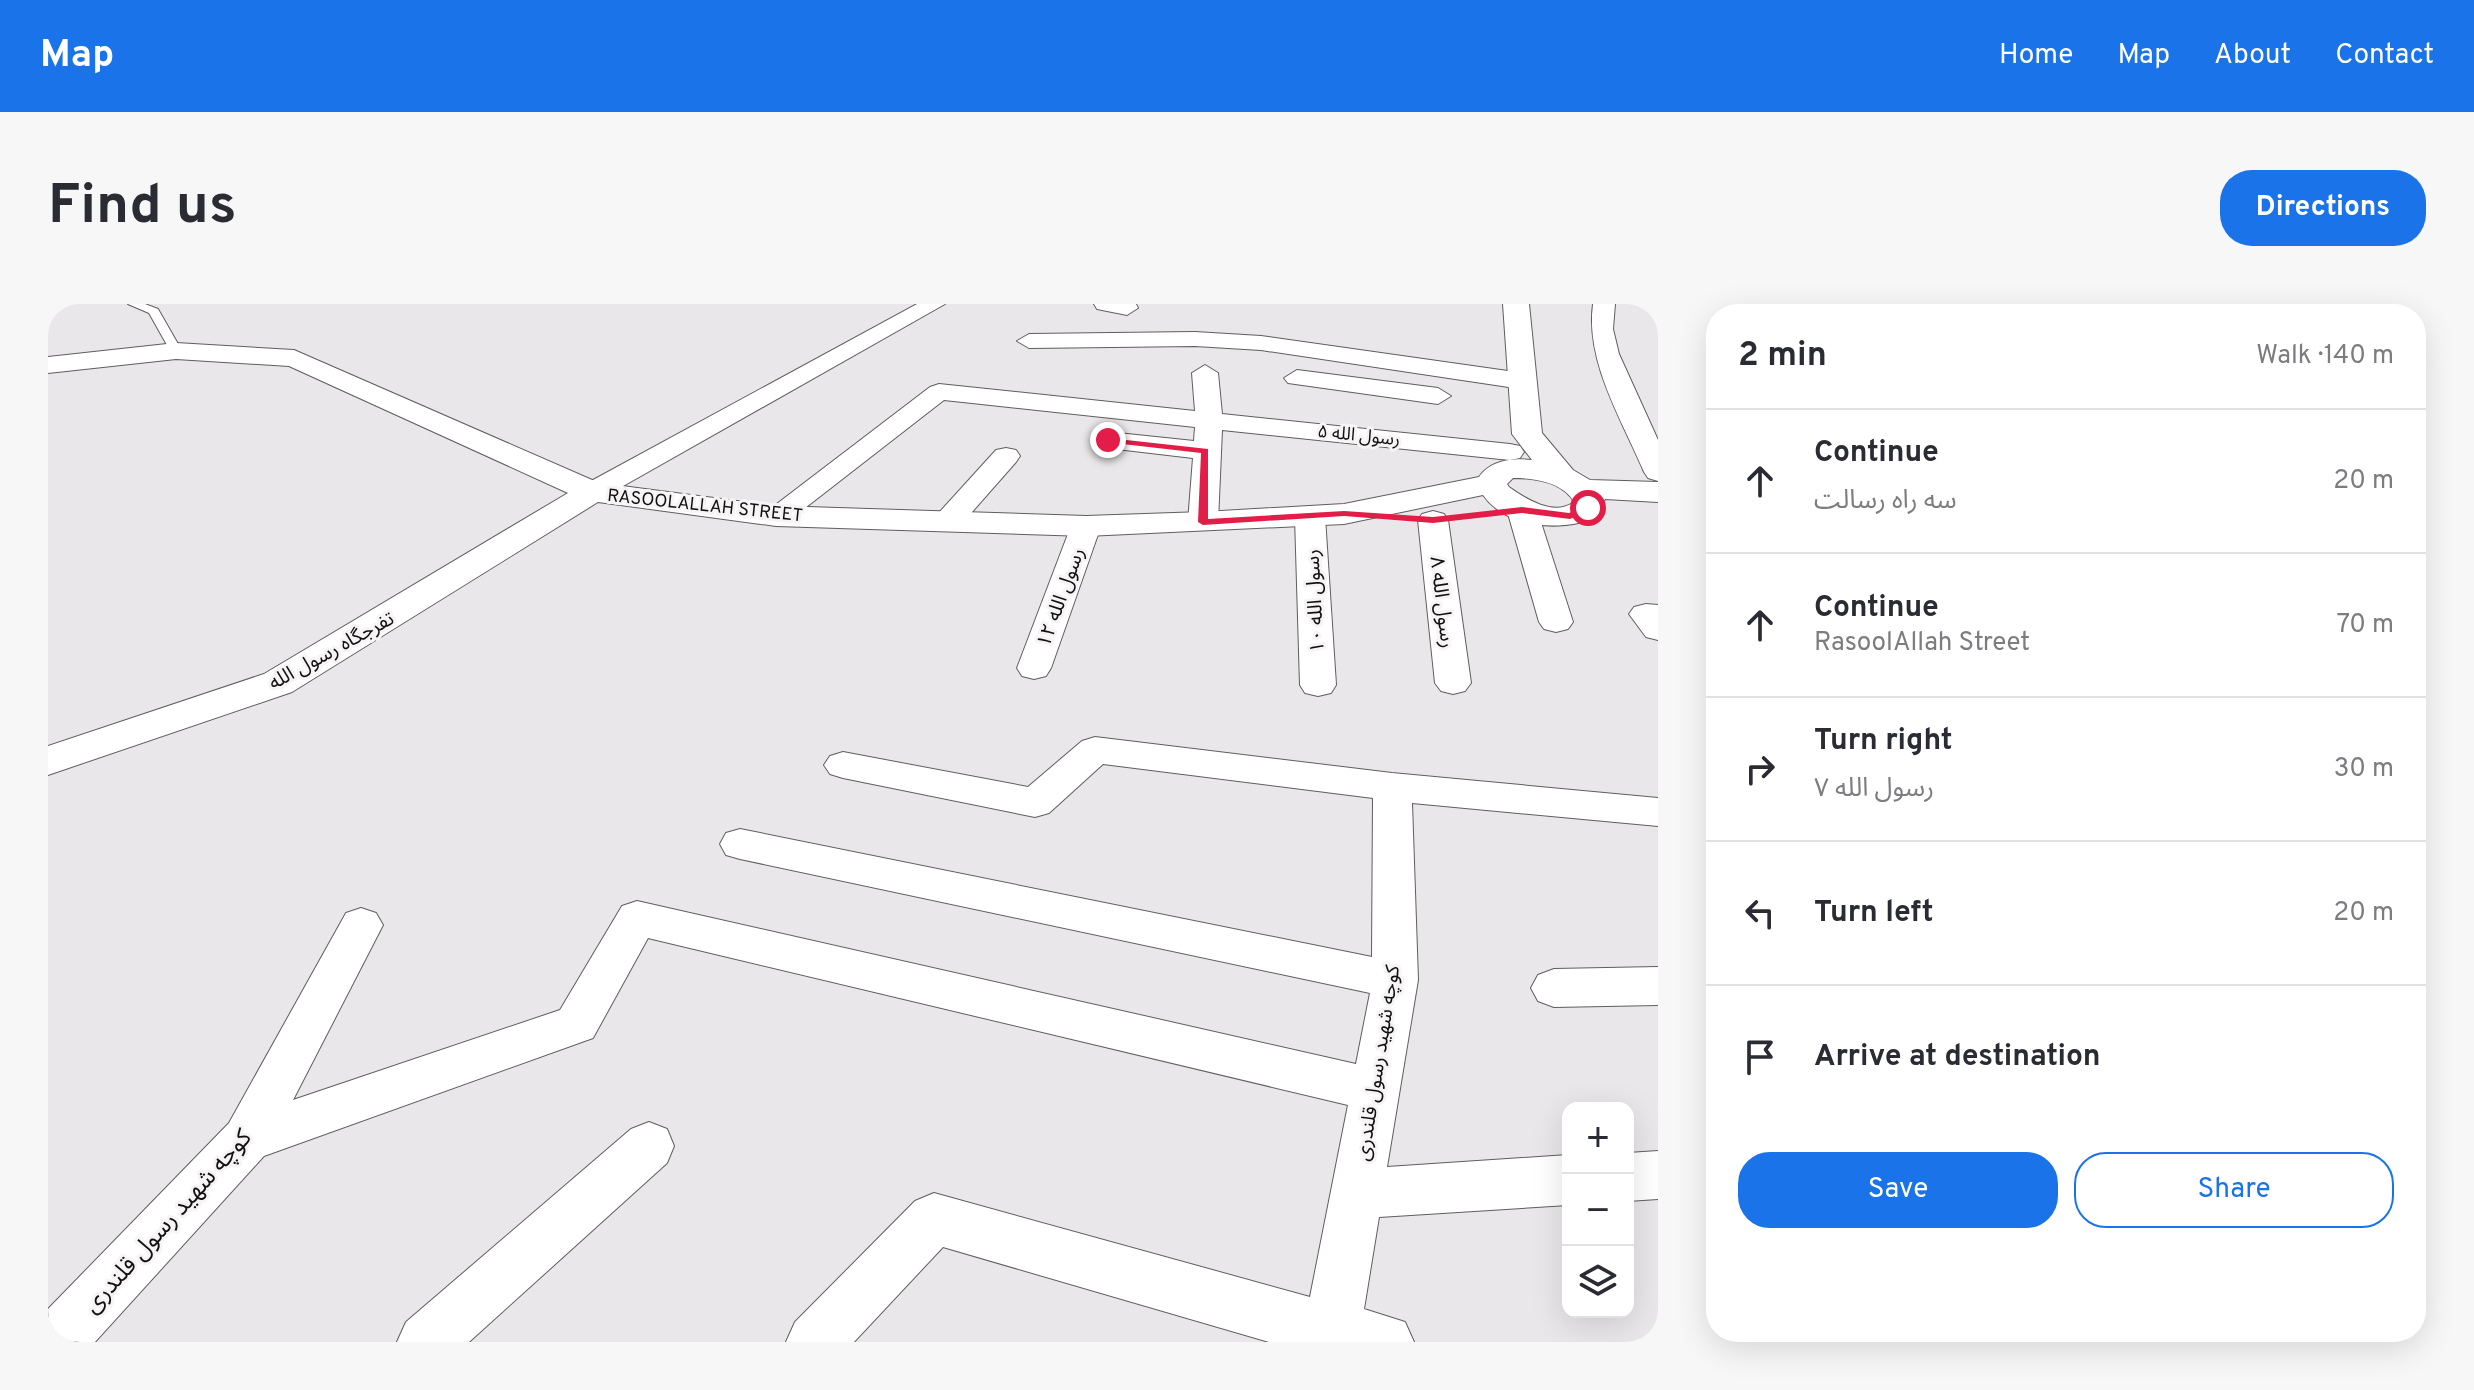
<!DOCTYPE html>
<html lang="en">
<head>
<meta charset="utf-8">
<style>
	:root { --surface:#fff; --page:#f7f7f7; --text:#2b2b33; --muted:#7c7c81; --line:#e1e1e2; --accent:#1a73e8 }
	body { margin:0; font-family:Overpass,"Noto Sans Arabic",sans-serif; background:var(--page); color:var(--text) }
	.controls { position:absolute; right:24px; bottom:24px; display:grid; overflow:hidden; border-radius:16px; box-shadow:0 8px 32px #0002 }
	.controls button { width:72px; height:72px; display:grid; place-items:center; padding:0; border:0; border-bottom:2px solid var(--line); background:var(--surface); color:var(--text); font:40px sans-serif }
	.stop { position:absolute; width:24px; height:24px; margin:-18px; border:6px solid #e11d48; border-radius:50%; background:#fff }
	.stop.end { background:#e11d48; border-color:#fff; box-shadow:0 2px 8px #0008 }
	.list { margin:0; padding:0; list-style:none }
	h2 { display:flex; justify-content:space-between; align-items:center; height:104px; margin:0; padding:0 32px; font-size:34px }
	h2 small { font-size:26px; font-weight:400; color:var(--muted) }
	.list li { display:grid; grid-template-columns:52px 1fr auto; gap:24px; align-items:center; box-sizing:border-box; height:144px; padding:0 32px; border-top:2px solid var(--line) }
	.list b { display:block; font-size:30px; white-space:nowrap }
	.list p { margin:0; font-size:26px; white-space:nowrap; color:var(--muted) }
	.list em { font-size:26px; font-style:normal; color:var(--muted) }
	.actions { display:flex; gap:16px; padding:24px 32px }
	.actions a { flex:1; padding:18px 0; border:2px solid var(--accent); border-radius:32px; text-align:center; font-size:28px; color:var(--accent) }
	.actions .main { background:var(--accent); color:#fff }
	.icon { flex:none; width:44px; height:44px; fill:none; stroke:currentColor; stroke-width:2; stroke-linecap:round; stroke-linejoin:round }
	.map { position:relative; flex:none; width:1610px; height:1038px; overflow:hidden; border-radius:32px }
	header { display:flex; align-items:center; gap:48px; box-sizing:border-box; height:112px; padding:0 40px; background:var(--accent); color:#fff }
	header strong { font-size:38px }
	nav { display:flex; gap:44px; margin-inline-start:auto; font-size:28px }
	.intro { display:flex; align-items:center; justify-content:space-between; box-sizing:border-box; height:192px; padding:0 48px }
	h1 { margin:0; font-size:56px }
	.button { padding:20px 36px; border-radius:32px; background:var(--accent); color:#fff; font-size:28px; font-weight:700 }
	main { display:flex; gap:48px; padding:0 48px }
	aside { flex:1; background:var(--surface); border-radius:32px; box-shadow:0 8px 32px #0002 }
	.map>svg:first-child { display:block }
</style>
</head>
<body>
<header>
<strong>Map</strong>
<nav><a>Home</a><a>Map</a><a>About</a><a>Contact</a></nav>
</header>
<div class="intro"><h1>Find us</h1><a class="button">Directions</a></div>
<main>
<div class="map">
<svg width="1610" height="1038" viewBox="0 0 1610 1038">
	<rect width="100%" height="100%" fill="#e9e7e9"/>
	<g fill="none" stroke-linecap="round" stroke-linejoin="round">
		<defs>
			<polygon id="lane" points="80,0 97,0 110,5 134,47 132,50 124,50 101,9"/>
			<g id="street">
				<polygon points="869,0 897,0 554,194 534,194 529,188 534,182"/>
				<polygon points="1046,0 1088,0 1090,4 1079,11 1049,5"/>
				<path d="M1545,0H1567L1565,25L1571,50L1610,136V177L1600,174L1596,168C1574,116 1537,57 1545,0Z"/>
				<polygon points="1147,28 1213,32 1474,69 1487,77 1474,85 1213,46 1147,42 981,44 969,37 981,30"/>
				<polygon points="1157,61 1170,69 1174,110 1462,140 1472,142 1476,148 1472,154 1462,156 1174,126 1170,218 1166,224 1144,224 1140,218 1145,154 1060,144 1050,142 1046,136 1050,130 1060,128 1146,137 1147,123 896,96 739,218 717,218 713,212 882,83 891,80 1147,107 1144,69"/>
				<polygon points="1249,66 1390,84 1403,92 1390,100 1240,79 1236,74"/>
				<polygon points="958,144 968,146 972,152 968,158 910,224 888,224 884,218 888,212 948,146"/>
				<polygon points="1474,197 1484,200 1489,206 1525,318 1520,325 1508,328 1496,325 1491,318 1459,206 1464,200"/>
				<polygon points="1262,204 1273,207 1277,213 1288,381 1283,389 1270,392 1257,389 1252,381 1247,213 1251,207"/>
				<polygon points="1385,207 1396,210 1400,216 1423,379 1417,387 1405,390 1393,387 1387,379 1370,216 1374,210"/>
				<polygon points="1038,213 1049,216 1053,222 1003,364 998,372 986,375 974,372 969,364 1023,222 1027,216"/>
				<polygon points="1598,300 1610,301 1610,336 1598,333 1581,310 1586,303"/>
				<polygon points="1047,433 1344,469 1610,494 1610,522 1364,499 1370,676 1339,863 1520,851 1520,901 1331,913 1316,1005 1357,1018 1366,1038 1221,1038 895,943 806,1038 738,1038 747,1018 867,897 886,889 1262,993 1300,801 600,634 545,734 216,852 47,1038 0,1038 0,1005 181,819 298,609 313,604 328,609 335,621 245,796 512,706 574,602 589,597 1308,760 1322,689 692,555 678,551 672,540 678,529 692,525 1324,653 1325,494 1055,460 1001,509 987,513 795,474 782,470 776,461 782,452 795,448 980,483 1034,437"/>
				<polygon points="1610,663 1610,701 1506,703 1490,697 1483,684 1490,671 1506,665"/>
				<polygon points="601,818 619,825 626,842 619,859 421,1038 349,1038 358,1018 583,825"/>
				<polygon points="1610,847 1610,895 1580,897 1580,849"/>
			</g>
			<path id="secondary" d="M1455,0H1481L1494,129L1525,166L1542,176L1610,178V198L1557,195L1546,214C1513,228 1458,224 1435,191L1296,220L1038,232L728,222L550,198L244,388L0,471V442L216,370L520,189L241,62L128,55L0,69V53L128,39L246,46L551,179L728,202L1038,212L1155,208L1296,200L1431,173C1443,156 1465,154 1484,156L1464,130ZM1465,174C1486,174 1515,178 1526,198C1506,213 1478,195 1461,183L1459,180Z"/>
		</defs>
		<!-- lane casing -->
		<use href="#lane" stroke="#605d5f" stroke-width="2"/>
		<!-- street casing -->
		<use href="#street" stroke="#605d5f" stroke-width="2"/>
		<!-- secondary casing -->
		<use href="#secondary" stroke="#605d5f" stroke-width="2"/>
		<!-- lane -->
		<use href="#lane" fill="#fff" fill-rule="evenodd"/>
		<!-- street -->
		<use href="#street" fill="#fff" fill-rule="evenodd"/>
		<!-- secondary -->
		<use href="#secondary" fill="#fff" fill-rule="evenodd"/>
	</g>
	<!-- route -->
	<polygon fill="#e11d48" points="1060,134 1160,145 1160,215 1296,207 1385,213 1474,203 1521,209 1540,201 1545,204 1522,215 1474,209 1385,219 1296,212 1155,221 1150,218 1153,149 1057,138"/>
	<g text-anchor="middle" stroke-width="6" stroke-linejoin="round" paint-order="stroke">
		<!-- far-street labels -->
		<g font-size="18" fill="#121112" stroke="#f7f4f6">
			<text transform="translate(1311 131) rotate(6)" y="6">رسول الله ۵</text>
			<text transform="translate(657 201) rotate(6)" y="6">RASOOLALLAH STREET</text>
		</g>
		<!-- street labels -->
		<g font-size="20" fill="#121112" stroke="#f7f4f6">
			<text transform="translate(1012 293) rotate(-70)" y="7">رسول الله ۱۲</text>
			<text transform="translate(1266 297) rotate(-93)" y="7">رسول الله ۱۰</text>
			<text transform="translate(1395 298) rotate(83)" y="7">رسول الله ۸</text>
			<text transform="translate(283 346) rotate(-29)" y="7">تفرجگاه رسول الله</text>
			<text transform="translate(1329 759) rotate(-81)" y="7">کوچه شهید رسول قلندری</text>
		</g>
		<!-- near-street labels -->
		<g font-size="24" fill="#121112" stroke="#f7f4f6">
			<text transform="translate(119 917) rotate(-48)" y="8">کوچه شهید رسول قلندری</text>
		</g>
	</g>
</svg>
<div class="controls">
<button>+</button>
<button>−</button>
<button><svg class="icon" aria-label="layers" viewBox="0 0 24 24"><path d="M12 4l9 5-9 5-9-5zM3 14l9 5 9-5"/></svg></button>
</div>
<div class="stop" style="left:1540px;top:204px"></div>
<div class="stop end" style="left:1060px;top:136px"></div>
</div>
<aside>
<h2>2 min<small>Walk · 140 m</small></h2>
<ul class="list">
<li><svg class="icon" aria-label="ahead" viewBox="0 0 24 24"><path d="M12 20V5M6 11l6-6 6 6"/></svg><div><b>Continue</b><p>سه راه رسالت</p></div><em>20 m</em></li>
<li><svg class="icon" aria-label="ahead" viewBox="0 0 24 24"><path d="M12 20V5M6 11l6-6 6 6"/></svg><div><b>Continue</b><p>RasoolAllah Street</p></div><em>70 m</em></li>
<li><svg class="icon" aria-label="right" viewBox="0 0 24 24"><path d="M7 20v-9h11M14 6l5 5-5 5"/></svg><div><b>Turn right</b><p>رسول الله ۷</p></div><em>30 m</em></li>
<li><svg class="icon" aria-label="left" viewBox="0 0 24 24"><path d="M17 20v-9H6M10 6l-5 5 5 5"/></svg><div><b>Turn left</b></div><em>20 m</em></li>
<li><svg class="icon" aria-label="arrive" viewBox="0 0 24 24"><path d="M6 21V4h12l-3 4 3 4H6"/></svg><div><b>Arrive at destination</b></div></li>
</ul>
<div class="actions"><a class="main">Save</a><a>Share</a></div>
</aside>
</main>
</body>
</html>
